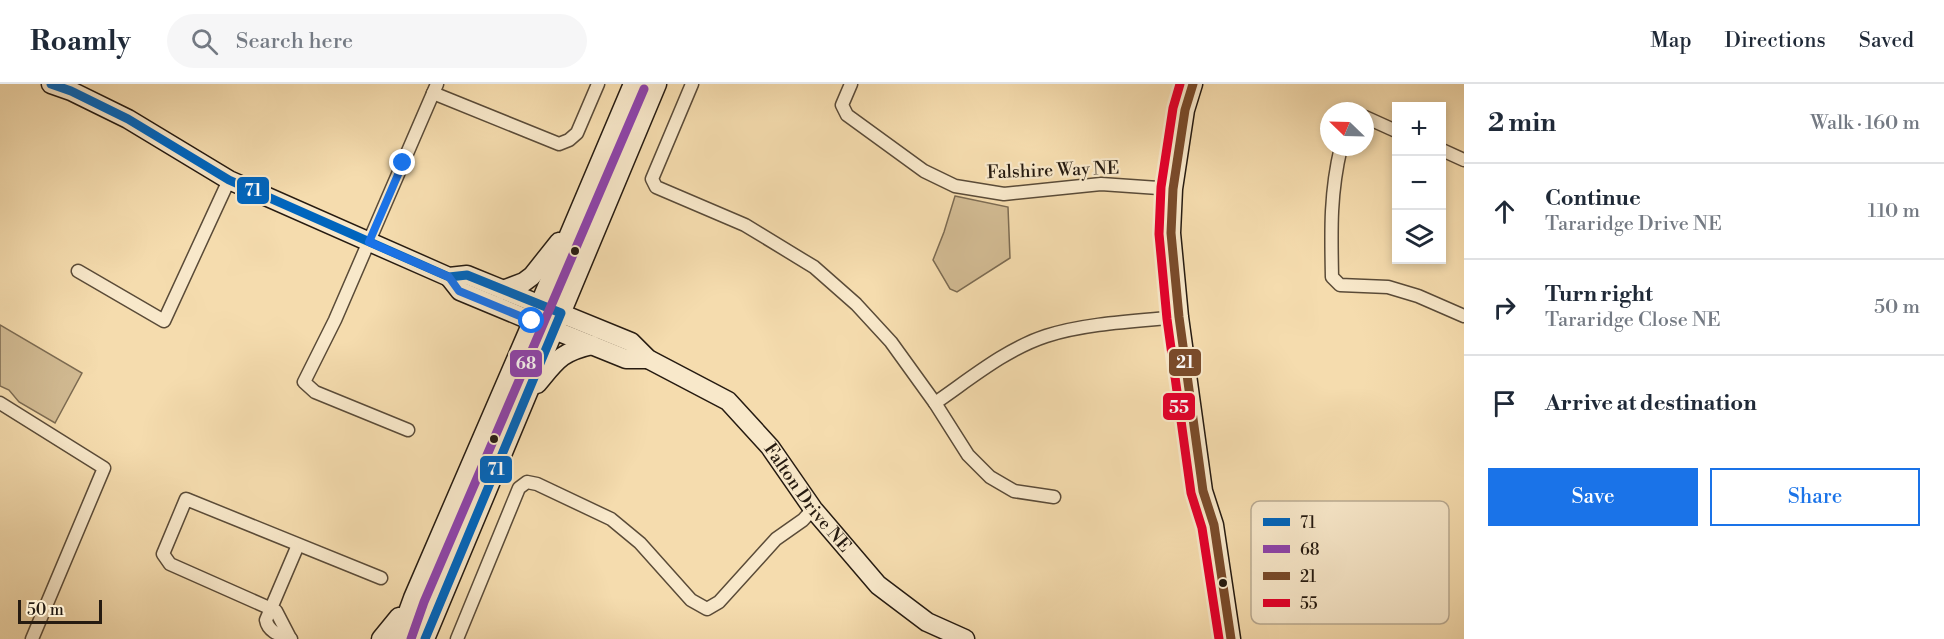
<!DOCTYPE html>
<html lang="en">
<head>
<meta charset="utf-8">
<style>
	:root { --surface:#fff; --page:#f6f6f7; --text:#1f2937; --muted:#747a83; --line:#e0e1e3; --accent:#1a73e8 }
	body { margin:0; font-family:"Libre Bodoni",serif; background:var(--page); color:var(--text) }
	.controls { position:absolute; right:18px; top:18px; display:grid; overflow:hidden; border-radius:0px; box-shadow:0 3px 9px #0003 }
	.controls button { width:54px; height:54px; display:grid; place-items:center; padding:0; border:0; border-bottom:2px solid var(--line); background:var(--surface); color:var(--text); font:30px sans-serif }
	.compass { position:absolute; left:1320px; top:18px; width:54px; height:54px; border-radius:50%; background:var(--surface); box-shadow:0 3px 9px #0003; rotate:293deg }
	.scale { position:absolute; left:18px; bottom:15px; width:84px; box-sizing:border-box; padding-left:6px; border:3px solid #261b11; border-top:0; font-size:16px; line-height:21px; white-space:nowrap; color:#261b11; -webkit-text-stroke:4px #f8e8ca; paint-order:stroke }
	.stop { position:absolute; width:18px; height:18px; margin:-14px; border:4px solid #1a73e8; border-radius:50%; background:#fff }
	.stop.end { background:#1a73e8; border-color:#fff; box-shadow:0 2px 6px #0008 }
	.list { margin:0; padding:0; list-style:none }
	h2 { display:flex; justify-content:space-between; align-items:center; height:78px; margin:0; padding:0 24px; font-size:26px }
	h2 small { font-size:20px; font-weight:400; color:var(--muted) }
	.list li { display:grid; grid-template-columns:39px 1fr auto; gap:18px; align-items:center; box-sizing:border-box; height:96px; padding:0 24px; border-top:2px solid var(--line) }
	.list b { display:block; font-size:22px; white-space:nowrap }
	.list p { margin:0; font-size:20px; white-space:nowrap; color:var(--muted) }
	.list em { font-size:20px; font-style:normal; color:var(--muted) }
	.actions { display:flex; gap:12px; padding:18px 24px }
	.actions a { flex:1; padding:14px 0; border:2px solid var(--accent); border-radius:0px; text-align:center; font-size:21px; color:var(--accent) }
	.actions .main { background:var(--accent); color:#fff }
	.icon { flex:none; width:33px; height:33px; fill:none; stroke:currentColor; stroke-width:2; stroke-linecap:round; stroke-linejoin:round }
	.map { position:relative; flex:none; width:1464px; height:555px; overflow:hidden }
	header { display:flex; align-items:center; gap:36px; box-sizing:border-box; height:84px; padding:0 30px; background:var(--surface); border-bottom:2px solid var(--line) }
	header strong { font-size:28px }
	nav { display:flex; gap:33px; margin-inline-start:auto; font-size:21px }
	.search { width:420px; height:54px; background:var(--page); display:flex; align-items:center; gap:15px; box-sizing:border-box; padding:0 21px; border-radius:33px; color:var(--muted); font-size:22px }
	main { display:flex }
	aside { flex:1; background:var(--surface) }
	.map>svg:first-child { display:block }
</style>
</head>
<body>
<header>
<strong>Roamly</strong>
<div class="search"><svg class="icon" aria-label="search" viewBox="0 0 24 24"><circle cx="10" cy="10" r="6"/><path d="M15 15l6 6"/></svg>Search here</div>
<nav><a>Map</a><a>Directions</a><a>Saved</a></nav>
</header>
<main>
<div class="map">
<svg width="1464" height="555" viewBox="0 0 1464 555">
	<rect width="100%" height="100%" fill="#f5dcae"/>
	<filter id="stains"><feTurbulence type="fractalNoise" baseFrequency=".00333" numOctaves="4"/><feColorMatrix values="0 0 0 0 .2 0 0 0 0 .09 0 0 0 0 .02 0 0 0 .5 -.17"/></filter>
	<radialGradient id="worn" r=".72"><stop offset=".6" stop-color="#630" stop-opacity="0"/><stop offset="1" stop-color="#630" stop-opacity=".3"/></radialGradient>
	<!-- park -->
	<g fill="#d2bb93" stroke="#7c6b52" stroke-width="1.5">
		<polygon points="955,112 1008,123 1010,174 957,208 950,205 933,176 944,148"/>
		<polygon points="0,241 82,289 55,339 19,318 9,306 0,302"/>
	</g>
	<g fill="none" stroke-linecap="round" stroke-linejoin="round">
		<defs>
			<g id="street">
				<polyline points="692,0 652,95 656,103 745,141 814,183 856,220 891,258 935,319 968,371 990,393 1014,407 1054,413"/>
				<polyline points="851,0 842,21 847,31 924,87 955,102 1004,110 1101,100 1173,105"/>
				<polyline points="433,9 559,60 569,56 577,49 598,0"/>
				<polyline points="1365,33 1396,47"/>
				<path d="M1341,63C1330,109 1331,146 1332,193L1340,201L1388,203L1418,212L1464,232"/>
				<polyline points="1442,66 1464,76"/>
				<polyline points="78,187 164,237 229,96"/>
				<polyline points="0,319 104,384 32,555"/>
				<path d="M935,319C970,295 1006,265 1046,252C1086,239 1138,237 1179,233"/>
				<polyline points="408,346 315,308 304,298 335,236 437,0"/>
				<polyline points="290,554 276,527 170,480 163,470 186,415 381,494"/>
				<path d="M291,555C280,551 268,548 266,536L298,461"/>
				<polyline points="457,555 519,404 527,398 537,400 611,435 640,459 691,516 707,525 719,518 776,455 803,436 813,425"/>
			</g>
			<g id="secondary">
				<path id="s1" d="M51,0L71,7L128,35L229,96L449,193L467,191L631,258L648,275L728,317L770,363L813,425L878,501L927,538L965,555"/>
				<polyline points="1193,0 1185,26 1173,105 1171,149 1179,233 1203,407 1214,441 1231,555"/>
				<polyline points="449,193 460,207 532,237 626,275 648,275"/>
				<polyline points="503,206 524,198 532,192 559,158"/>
				<path d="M537,300C557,276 561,268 592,261"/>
				<polyline points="381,555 399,533"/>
				<polyline points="398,555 413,514 527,250 633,0"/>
				<polyline points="425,555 657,0"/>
			</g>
		</defs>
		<!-- street casing -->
		<use href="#street" stroke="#5a4b38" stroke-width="15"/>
		<!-- secondary casing -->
		<use href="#secondary" stroke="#261b11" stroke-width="21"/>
		<!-- street -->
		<use href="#street" stroke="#f8e8ca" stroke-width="12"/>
		<!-- secondary -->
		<use href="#secondary" stroke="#f8e8ca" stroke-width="18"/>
		<defs>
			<polyline id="bus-1" points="51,0 71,7 128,35 229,96 449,193 467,191 561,229 425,555"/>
			<polyline id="bus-2" points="411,555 424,518 644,5"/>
			<polyline id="bus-3" points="1193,0 1185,26 1173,105 1171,149 1179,233 1203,407 1214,441 1231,555"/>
			<polyline id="bus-4" points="1180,0 1173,24 1161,103 1159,150 1167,235 1191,409 1202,444 1219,555"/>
		</defs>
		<!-- bus-1 casing -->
		<use href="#bus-1" stroke="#f8e8ca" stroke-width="14"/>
		<!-- bus-2 casing -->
		<use href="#bus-2" stroke="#f8e8ca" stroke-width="14"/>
		<!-- bus-3 casing -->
		<use href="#bus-3" stroke="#f8e8ca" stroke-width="14"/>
		<!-- bus-4 casing -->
		<use href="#bus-4" stroke="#f8e8ca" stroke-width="14"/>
		<!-- bus-1 -->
		<use href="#bus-1" stroke="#0065bd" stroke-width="9"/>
		<!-- bus-2 -->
		<use href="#bus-2" stroke="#8e44ad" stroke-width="9"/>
		<!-- bus-3 -->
		<use href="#bus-3" stroke="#7a4b2a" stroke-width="9"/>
		<!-- bus-4 -->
		<use href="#bus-4" stroke="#e4002b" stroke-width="9"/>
	</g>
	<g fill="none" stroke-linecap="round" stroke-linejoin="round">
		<!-- route -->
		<polyline stroke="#1a73e8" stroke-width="8" points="403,79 369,158 449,193 459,207 532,237"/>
	</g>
	<!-- markers -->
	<g fill="#261b11" stroke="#f8e8ca" stroke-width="2">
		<circle cx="575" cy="167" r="5"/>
		<circle cx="494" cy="355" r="5"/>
		<circle cx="1223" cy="499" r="5"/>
	</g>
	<g text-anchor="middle" stroke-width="4.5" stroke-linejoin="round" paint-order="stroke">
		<!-- street labels -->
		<g font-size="18" fill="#261b11" stroke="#f8e8ca">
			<text transform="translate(1053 86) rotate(-2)" y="6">Falshire Way NE</text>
			<text dy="6" stroke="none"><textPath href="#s1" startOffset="878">Falton Drive NE</textPath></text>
		</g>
	</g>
	<!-- legend -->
	<rect x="1251" y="417" width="198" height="123" rx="9" fill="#f8e8ca" stroke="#b9aa92" stroke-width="1.5"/>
	<rect x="1263" y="434" width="27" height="8" fill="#0065bd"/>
	<rect x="1263" y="461" width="27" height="8" fill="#8e44ad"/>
	<rect x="1263" y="488" width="27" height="8" fill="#7a4b2a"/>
	<rect x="1263" y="515" width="27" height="8" fill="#e4002b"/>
	<g font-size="16" fill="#261b11">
		<text x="1300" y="444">71</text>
		<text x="1300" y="471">68</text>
		<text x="1300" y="498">21</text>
		<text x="1300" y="525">55</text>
	</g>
	<g stroke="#f8e8ca" stroke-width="2">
		<rect x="236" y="92" width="34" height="29" rx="6" fill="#0065bd"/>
		<rect x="1168" y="264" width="34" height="29" rx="6" fill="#7a4b2a"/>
		<rect x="509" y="265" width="34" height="29" rx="6" fill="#8e44ad"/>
		<rect x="1162" y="308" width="34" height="29" rx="6" fill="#e4002b"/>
		<rect x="479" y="371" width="34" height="29" rx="6" fill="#0065bd"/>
	</g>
	<g font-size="16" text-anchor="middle" font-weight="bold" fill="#fff">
		<text x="253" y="112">71</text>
		<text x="1185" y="284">21</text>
		<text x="526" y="285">68</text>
		<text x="1179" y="329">55</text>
		<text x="496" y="391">71</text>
	</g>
	<rect width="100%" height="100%" filter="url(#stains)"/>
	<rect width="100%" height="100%" fill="url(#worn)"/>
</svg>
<div class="controls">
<button>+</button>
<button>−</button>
<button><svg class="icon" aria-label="layers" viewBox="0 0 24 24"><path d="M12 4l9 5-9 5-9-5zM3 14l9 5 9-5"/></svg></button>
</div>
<svg class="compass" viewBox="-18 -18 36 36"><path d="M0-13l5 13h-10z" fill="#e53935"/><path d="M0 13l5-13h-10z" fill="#747a83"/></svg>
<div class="scale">50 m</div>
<div class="stop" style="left:532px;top:237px"></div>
<div class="stop end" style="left:403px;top:79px"></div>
</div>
<aside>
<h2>2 min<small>Walk · 160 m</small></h2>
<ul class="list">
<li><svg class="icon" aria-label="ahead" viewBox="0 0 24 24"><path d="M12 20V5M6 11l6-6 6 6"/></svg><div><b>Continue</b><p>Tararidge Drive NE</p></div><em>110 m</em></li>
<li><svg class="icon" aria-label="right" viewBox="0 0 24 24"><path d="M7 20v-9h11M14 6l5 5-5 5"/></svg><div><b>Turn right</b><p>Tararidge Close NE</p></div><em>50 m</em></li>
<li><svg class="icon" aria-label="arrive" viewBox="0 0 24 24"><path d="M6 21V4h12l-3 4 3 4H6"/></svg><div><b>Arrive at destination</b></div></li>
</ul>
<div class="actions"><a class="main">Save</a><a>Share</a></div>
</aside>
</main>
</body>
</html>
